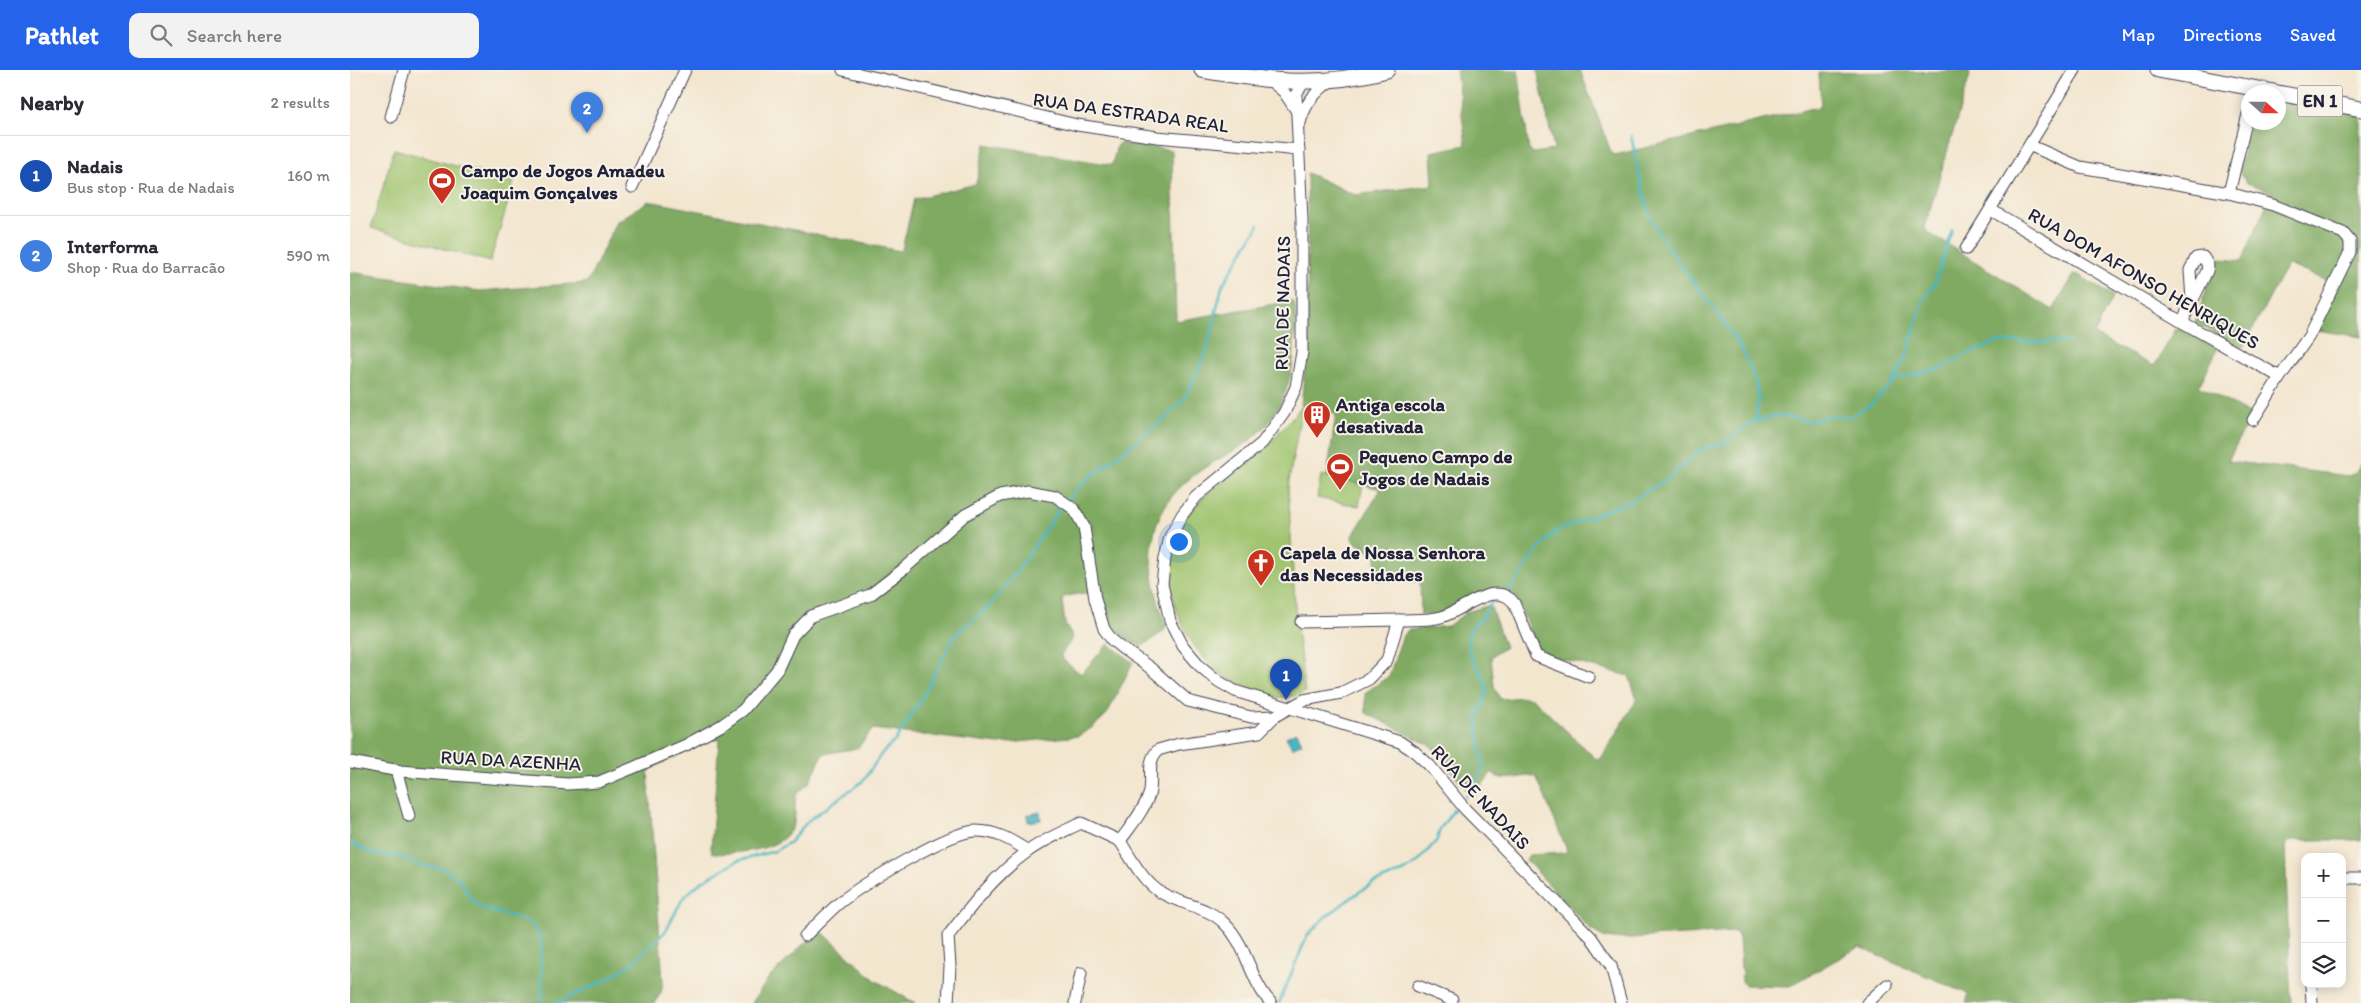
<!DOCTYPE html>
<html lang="en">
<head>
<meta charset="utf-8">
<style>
	:root { --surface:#fff; --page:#f2f2f3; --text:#2b2b33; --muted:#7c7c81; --line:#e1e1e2; --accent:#2563eb }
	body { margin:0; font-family:Itim,sans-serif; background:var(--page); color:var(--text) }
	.controls { position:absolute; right:15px; bottom:15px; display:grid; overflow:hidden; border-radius:10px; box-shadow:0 2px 12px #0003 }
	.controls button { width:45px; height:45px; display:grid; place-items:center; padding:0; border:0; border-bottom:1px solid var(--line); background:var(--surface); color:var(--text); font:25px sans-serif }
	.compass { position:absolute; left:1891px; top:15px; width:45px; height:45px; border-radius:50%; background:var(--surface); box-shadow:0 2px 12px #0003; rotate:111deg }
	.you { position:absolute; left:828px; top:471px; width:18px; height:18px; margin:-12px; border:4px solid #fff; border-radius:50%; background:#1a73e8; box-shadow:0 0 0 8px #1a73e833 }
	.badge { display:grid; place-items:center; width:32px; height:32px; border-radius:50%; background:var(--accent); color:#fff; font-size:16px; font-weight:700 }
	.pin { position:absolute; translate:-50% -41px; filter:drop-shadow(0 1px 2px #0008) }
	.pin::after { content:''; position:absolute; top:26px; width:18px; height:15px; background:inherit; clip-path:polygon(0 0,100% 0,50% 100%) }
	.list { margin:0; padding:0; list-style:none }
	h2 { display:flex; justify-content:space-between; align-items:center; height:65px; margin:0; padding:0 20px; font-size:21px }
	h2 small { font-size:16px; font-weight:400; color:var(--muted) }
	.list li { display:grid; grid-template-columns:32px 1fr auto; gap:15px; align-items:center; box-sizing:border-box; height:80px; padding:0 20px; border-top:1px solid var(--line) }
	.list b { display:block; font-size:19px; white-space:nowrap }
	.list p { margin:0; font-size:16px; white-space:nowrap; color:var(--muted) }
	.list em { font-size:16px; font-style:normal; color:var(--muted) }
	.icon { flex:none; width:28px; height:28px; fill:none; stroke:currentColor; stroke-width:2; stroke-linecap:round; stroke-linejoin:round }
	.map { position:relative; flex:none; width:2011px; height:933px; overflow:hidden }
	header { display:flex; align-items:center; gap:30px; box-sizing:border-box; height:70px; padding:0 25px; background:var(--accent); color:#fff }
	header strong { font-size:24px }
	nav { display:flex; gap:28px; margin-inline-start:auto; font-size:18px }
	.search { width:350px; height:45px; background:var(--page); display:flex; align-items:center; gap:12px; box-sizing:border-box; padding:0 18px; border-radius:10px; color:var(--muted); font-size:19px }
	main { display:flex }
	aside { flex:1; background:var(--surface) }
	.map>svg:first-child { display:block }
</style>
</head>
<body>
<header>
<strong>Pathlet</strong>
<div class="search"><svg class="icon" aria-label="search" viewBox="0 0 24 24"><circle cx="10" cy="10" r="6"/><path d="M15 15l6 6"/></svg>Search here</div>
<nav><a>Map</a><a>Directions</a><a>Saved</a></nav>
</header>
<main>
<aside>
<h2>Nearby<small>2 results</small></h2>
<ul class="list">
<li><span class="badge" style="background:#1a4fb4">1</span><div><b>Nadais</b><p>Bus stop · Rua de Nadais</p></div><em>160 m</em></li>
<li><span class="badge" style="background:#3f7fe0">2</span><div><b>Interforma</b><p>Shop · Rua do Barracão</p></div><em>590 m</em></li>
</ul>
</aside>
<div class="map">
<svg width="2011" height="933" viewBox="0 0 2011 933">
	<rect width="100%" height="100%" fill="#f7f3e8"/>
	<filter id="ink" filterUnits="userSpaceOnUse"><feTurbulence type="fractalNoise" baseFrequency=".02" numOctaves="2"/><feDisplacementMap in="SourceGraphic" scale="10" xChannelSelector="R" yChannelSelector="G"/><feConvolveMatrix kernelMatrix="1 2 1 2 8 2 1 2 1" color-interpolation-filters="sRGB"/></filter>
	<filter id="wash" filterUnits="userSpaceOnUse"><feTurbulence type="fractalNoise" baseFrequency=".0096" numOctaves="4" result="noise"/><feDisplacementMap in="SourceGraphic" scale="20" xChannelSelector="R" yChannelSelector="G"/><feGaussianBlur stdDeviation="1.12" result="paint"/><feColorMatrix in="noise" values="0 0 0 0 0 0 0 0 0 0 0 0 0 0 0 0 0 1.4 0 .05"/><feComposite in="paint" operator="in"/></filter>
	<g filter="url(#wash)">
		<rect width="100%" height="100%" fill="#f3e6cf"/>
		<!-- green -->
		<g fill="#a0c46f" stroke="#617355">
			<polygon points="44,79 164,112 140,192 21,158"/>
			<path d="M952,336L938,417L946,552L955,622C930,632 925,627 901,618C894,616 886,614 880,610C832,580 806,513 829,460C844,425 891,402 917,376C929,363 940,349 952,336Z"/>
			<polygon points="971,405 1013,414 1009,436 967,428"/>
		</g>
		<!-- forest -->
		<g fill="#80aa62" stroke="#51664e">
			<path d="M1106,0H1168L1179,80L1183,83L1203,80L1204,78L1187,0H1230L1261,82L1265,85L1468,37L1471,34L1469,3L1618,1L1620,5L1575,156L1576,161L1703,240L1724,205L1727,204L1763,226L1744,265L1802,295H1805L1827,257L1866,277L1867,280L1849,316L1901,345L1878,391L1998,406L2005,403L2011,393V770H1942L1935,775L1941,933H1616L1618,926L1616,923L1509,877L1440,916L1395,915L1392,911L1389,868L1386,862L1264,869L1255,868L1241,860L1176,790L1179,785L1214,783L1217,780L1186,706C1173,704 1151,715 1142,702L1123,727L1081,676L1016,643L1015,623L1039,606L1053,565L1058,560L1098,556L1117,542L1140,535L1155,577L1141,587L1144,616L1150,629L1176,627L1182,628L1245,688L1250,690L1287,629L1279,606L1200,586L1188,580L1165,526L1160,522L1093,545H1071L1070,512L1027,510L1026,486L1005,472L1002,467L1031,419L977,406L986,344L951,335L958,266L957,103L1005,125L1083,115L1081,82L1116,75Z"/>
			<polygon points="1929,27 2011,43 2011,267 1966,260 1986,215 1939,195 1936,197 1894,276 1889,278 1845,252 1866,192 1870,189 1892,191 1921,124 1919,121 1897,113 1889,101 1900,53 1928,52"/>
			<path d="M770,73L822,80L826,251L943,231C948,243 944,262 944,276C944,304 933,338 913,359C896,377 870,387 850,401C790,442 795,496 816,556L814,561L791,577C763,563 756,550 747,521L716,526L712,529L715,554L723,568L711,585L712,589L731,604L758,574L783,592L757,644L743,657L728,666L649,674L523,659L508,678L473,684L459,713L447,724C443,734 447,745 443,755C433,782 390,782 366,784L362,782L361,778L369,671L366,667L302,698L298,703L313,912L311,923L304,933H0V202L130,221L234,213L239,210L266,152L299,131L550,181L552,179L564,129L626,114L635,74L762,95L767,75Z"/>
			<polygon points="469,859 525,910 565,933 402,933 418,909"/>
		</g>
		<!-- water -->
		<g fill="#47b6c1" stroke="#346c7e">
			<polygon points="947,662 952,673 942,678 936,667"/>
			<polygon points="690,742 691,750 678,752 677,745"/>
		</g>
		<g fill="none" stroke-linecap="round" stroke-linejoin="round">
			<!-- stream -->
			<g stroke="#47b6c1" stroke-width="2.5">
				<path d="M1281,66C1288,95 1293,136 1308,161C1335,210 1402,271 1408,325C1409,334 1406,343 1405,352"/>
				<polyline points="1544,310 1591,298 1620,283 1647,272 1720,272"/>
				<polyline points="718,429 731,414 813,350 835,328 858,277 872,216 909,155"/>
				<polyline points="1158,522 1192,475 1208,460 1285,429 1321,406 1352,379 1375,373 1399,353 1429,345 1459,352 1478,346 1499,347 1522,334 1544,310 1557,284 1573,231 1585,213 1602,160"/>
				<polyline points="1115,727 1125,716 1133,697 1128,660 1128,646 1137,623 1135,610 1120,585 1118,568 1122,557 1132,548 1142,531 1147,529"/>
				<polyline points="0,773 25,784 52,787 67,795 92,798 110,810 121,829 132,838 173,850 183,856 191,868 192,933"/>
				<polyline points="206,933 252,912 280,895 315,862 333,828 351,812 387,791 425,781 440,772 459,750 513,711 532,683 545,671 573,626 605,565 639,536 666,503 710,438"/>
				<polyline points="929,933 957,866 974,848 1009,822 1024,813 1055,801 1068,792 1087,770 1090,759 1105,738"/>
			</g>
		</g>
	</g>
	<g filter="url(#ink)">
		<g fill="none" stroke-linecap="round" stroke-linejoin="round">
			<defs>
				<g id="minor">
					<polyline points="493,0 727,55 807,67 949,80"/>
					<polyline points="922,12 934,22 946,40"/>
					<polyline points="954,12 946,24 952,150 952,282 946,317 934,343 912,373 846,427 832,445 820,467 815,488 812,514 820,551 833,576 850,596 868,611 885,621 1050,672 1065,682 1080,696 1115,739 1241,867 1261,896 1271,933"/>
					<polyline points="41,47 54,0"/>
					<path d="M950,53C955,33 965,23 980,11"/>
					<polyline points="1681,76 1730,97 1879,123 1923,135 1993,163 2000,171 2000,182 1959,266 1930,307 1903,350"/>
					<polyline points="282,117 335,0"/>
					<polyline points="1879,123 1898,44"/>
					<polyline points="1641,140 1832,252 1930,307"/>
					<polyline points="1616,179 1725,0"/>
					<polyline points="1832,252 1857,201 1858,195 1853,187 1846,188 1840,200 1842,231"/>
					<polyline points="951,552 1049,550"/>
					<path d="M0,692L50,701L218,714L249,712L285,697L336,675L372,655L393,640L427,600L443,565L461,546L520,525L555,498L615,445L650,426L678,421L705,426L724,439L734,457L745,529L754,559L762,570L773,579L799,597L838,631L901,647L925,646L954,630L991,623L1019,609L1037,590L1049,550C1062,549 1078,551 1091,547C1111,542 1146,508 1164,533L1186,586L1239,607"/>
					<polyline points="46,700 59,746"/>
					<path d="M770,771C781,788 791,808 807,820C828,835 857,835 875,854C897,875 900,911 921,933"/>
					<path d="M770,771C780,757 793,742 799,725C804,709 795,693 808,680L829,674L909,662L925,646"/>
					<polyline points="1992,808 2011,808"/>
					<path d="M455,866C466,855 477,844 488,834C511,815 599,761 626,761C646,761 661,770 678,781"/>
					<polyline points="1961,914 1962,933"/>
					<polyline points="1068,916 1102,930 1101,933"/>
					<path d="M598,933L600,896L598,866C622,835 645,805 677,782C693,770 713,762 731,753L770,771"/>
					<polyline points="725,933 731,903"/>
					<polyline points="1517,933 1537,915"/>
				</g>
				<g id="major">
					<path d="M852,0C923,12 966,18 1037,0"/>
					<polyline points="1808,0 1924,22"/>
					<polyline points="1928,23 2011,39"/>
				</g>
			</defs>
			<!-- minor casing -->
			<use href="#minor" stroke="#413f51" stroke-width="13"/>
			<!-- major casing -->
			<use href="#major" stroke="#413f51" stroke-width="17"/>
			<!-- minor -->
			<use href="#minor" stroke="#fff" stroke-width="11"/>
			<!-- major -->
			<use href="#major" stroke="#fff" stroke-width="15"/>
		</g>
	</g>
	<!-- icons -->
	<defs>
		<symbol id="stadium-pin" viewBox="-11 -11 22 30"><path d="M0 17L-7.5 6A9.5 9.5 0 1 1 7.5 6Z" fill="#c8321e" stroke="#f7f3e8"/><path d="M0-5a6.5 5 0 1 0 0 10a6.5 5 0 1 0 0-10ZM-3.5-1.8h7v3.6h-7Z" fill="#fff"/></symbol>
		<symbol id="building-pin" viewBox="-11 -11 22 30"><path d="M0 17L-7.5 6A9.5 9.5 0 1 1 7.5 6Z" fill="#c8321e" stroke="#f7f3e8"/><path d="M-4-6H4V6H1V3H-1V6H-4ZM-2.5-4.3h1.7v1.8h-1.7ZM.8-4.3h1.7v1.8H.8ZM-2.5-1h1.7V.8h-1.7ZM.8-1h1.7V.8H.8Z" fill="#fff"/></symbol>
		<symbol id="church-pin" viewBox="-11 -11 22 30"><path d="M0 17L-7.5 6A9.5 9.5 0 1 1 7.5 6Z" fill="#c8321e" stroke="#f7f3e8"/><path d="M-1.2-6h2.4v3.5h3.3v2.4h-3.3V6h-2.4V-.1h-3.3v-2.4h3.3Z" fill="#fff"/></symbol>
	</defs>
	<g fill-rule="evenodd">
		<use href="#stadium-pin" x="76" y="95" width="32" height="43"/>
		<use href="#building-pin" x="951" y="329" width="32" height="43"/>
		<use href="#stadium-pin" x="974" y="381" width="32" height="43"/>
		<use href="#church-pin" x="895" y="477" width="32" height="43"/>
	</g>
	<g text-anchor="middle" stroke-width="4" stroke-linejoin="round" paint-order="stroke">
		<!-- shield labels -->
		<rect fill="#f7f3e8" stroke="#62616f" stroke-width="1" x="1947.5" y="15.5" width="45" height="31" rx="4"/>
		<g font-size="18" font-weight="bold" fill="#22223b">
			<text x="1970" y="37">EN 1</text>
		</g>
		<!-- street labels -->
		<g font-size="19" fill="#22223b" stroke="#f7f3e8">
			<text transform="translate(781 42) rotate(8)" y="7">RUA DA ESTRADA REAL</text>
			<text transform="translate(1794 208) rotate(30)" y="7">RUA DOM AFONSO HENRIQUES</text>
			<text transform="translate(932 233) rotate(-89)" y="7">RUA DE NADAIS</text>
			<text transform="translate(161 690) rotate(3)" y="7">RUA DA AZENHA</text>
			<text transform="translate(1131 727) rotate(47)" y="7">RUA DE NADAIS</text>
		</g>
		<!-- poi labels -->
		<g font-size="19" font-weight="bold" fill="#22223b" stroke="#f7f3e8" text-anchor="start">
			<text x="111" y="107">Campo de Jogos Amadeu<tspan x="111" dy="22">Joaquim Gonçalves</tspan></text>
			<text x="986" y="341">Antiga escola<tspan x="986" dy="22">desativada</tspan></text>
			<text x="1009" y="393">Pequeno Campo de<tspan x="1009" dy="22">Jogos de Nadais</tspan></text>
			<text x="930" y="489">Capela de Nossa Senhora<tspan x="930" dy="22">das Necessidades</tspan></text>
		</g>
	</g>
</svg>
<div class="controls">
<button>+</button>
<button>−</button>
<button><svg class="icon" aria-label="layers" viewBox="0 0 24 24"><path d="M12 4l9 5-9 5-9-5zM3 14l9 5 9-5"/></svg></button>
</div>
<svg class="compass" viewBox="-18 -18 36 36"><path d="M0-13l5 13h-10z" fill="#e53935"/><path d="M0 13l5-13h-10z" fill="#7c7c81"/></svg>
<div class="you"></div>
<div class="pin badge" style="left:936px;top:630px;background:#1a4fb4">1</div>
<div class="pin badge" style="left:237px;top:63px;background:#3f7fe0">2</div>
</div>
</main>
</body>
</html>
